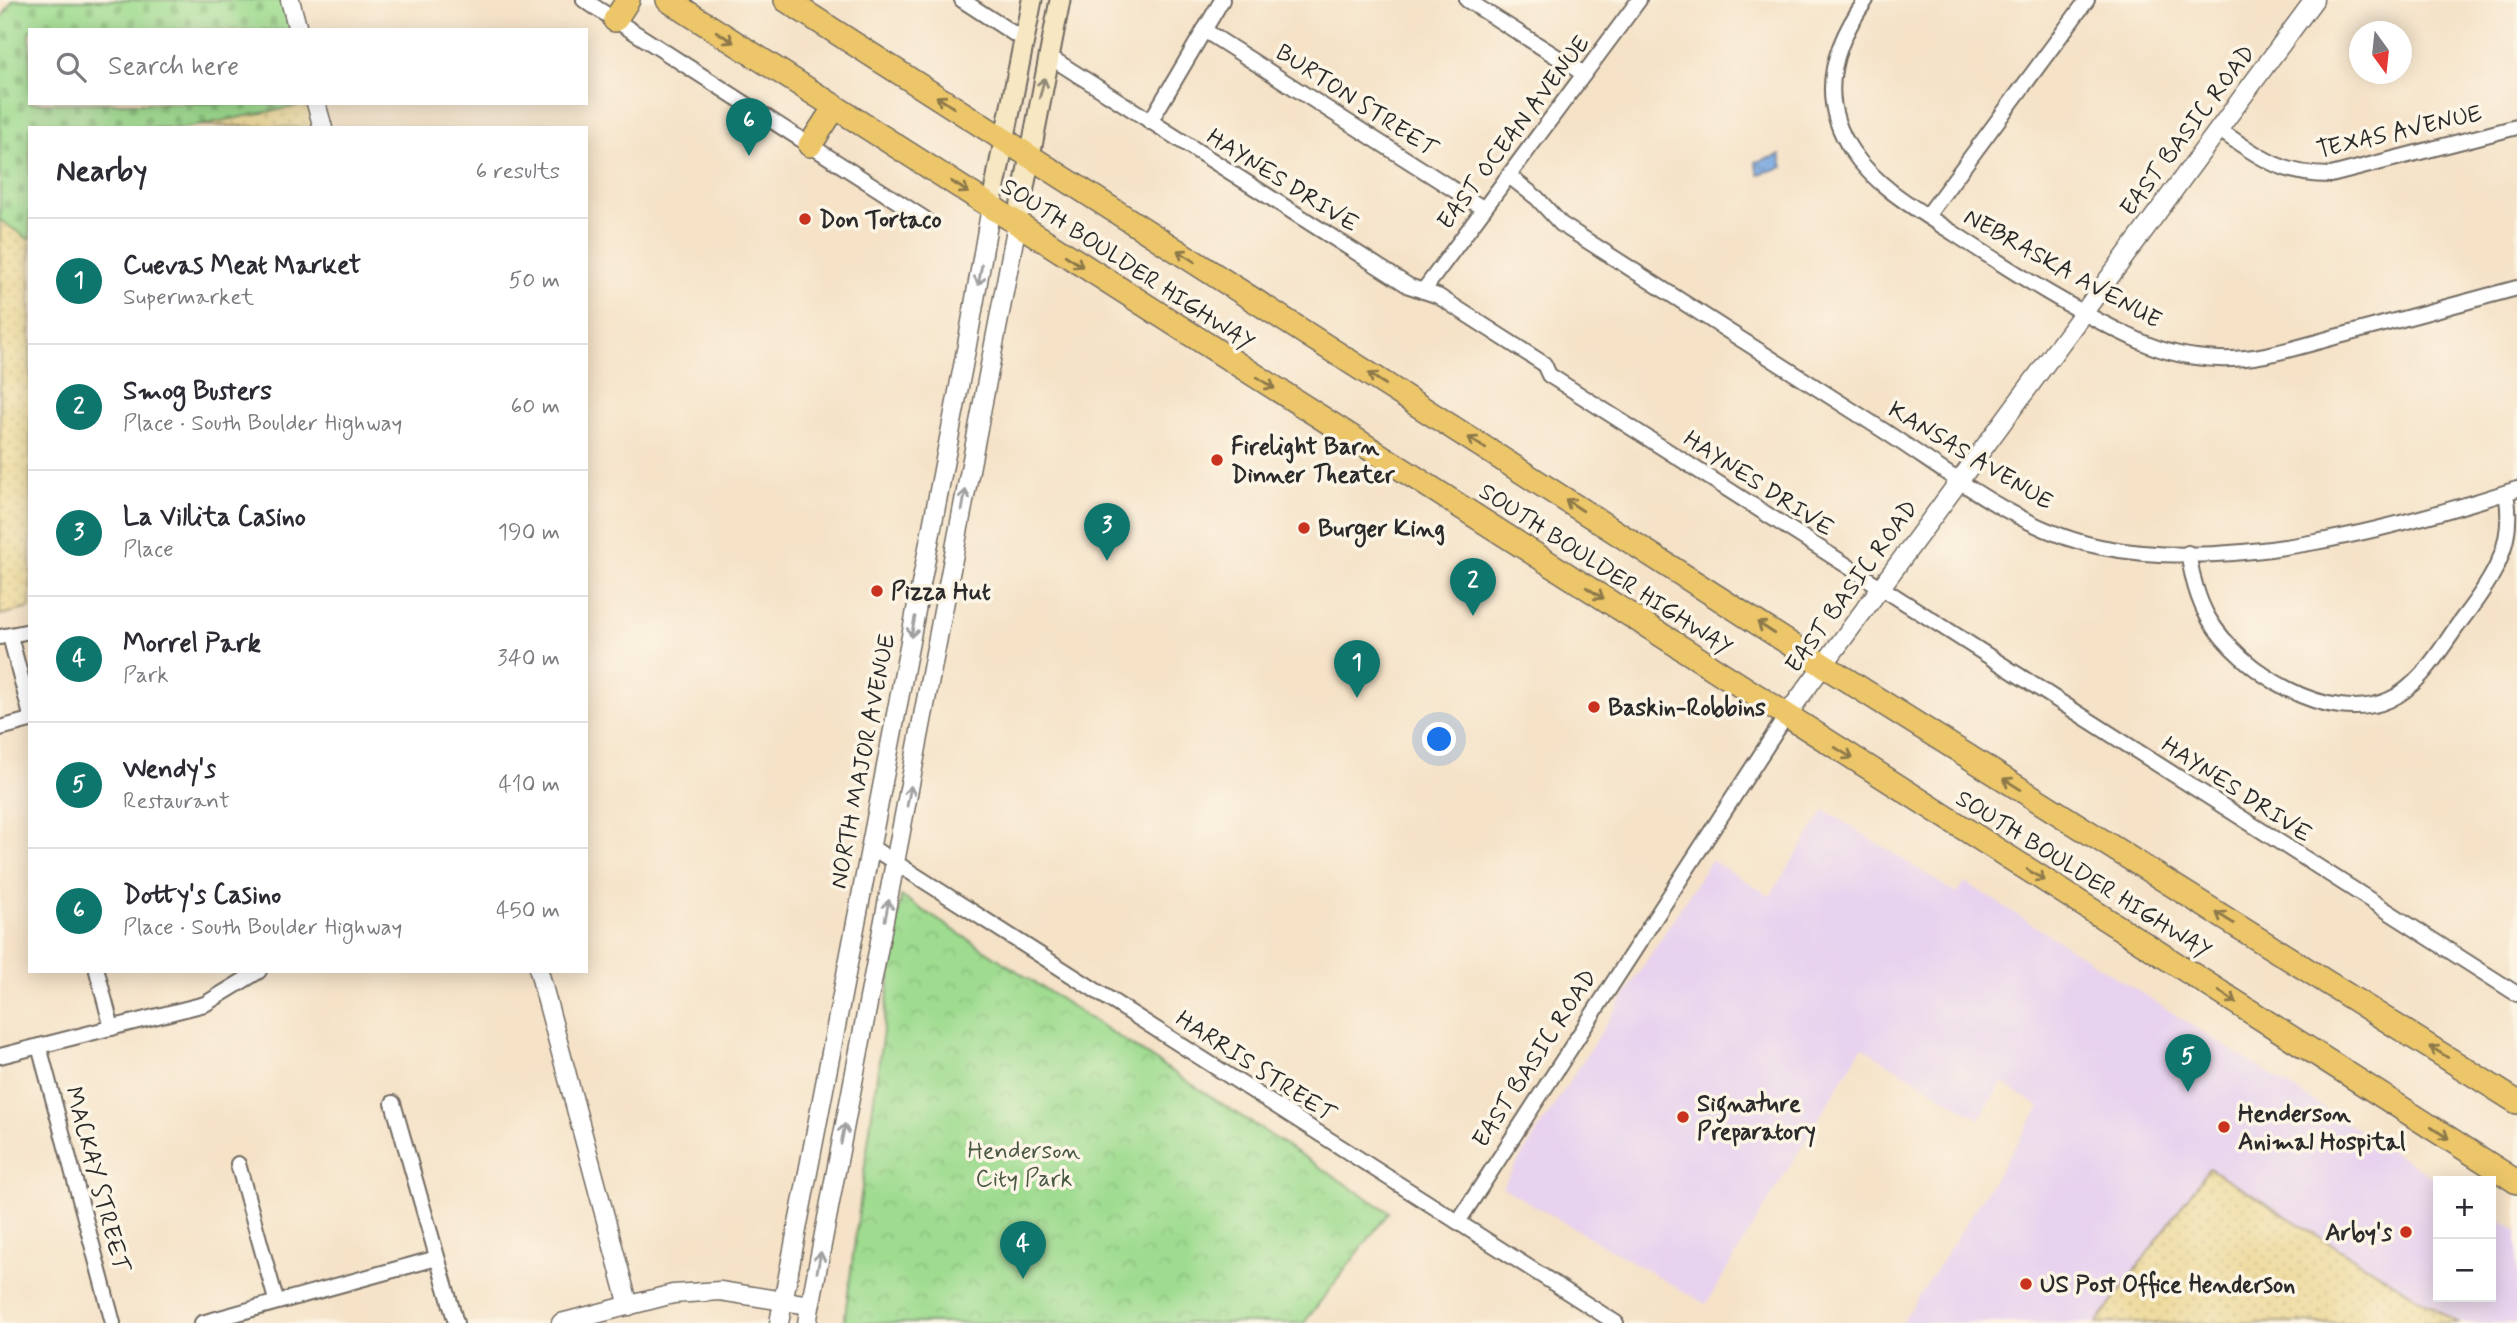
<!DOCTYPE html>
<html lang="en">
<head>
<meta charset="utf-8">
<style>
	:root { --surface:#fff; --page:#f7f7f7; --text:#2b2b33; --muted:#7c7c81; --line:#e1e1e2; --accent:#0f766e }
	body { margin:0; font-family:Mynerve,sans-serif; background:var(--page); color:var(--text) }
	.controls { position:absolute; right:21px; bottom:21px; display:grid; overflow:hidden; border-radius:0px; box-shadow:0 4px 18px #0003 }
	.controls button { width:63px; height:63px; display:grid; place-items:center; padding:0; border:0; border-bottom:2px solid var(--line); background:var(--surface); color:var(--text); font:35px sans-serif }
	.compass { position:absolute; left:2349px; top:21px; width:63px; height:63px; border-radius:50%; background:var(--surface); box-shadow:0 4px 18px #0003; rotate:165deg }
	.you { position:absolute; left:1440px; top:740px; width:24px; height:24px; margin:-18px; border:5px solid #fff; border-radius:50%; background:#1a73e8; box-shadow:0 0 0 10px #1a73e833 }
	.badge { display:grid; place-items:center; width:46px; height:46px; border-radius:50%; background:var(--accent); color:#fff; font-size:23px; font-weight:700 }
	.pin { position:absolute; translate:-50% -58px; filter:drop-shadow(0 2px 4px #0008) }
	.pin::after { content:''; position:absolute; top:37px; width:24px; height:21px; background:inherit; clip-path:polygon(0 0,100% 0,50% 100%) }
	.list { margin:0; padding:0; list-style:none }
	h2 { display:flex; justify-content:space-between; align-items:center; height:91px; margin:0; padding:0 28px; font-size:30px }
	h2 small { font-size:23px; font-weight:400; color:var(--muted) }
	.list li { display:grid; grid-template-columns:46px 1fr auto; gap:21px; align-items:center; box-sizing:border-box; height:126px; padding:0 28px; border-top:2px solid var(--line) }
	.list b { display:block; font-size:26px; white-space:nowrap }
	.list p { margin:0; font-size:23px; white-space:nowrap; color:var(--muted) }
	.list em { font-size:23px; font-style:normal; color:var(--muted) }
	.icon { flex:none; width:38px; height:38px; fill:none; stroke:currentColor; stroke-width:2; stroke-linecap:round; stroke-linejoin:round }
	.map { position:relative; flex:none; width:2517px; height:1323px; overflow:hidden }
	.search { position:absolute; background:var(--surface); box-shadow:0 4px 18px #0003; left:28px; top:28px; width:560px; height:77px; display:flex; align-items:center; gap:18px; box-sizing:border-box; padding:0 24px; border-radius:0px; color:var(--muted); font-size:26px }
	.panel { position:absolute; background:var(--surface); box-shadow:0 4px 18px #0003; left:28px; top:126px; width:560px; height:847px; border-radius:0px }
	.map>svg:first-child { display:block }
</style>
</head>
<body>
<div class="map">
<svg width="2517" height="1323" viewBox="0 0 2517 1323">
	<defs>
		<pattern id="sand-dots" width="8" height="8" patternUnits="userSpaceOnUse" patternTransform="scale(1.75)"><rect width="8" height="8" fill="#eeda9e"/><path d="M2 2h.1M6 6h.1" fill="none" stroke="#cb8" stroke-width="1.8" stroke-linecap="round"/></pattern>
		<pattern id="cemetery-stones" width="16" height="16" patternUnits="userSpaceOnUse" patternTransform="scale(1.75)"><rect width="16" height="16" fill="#9fdc90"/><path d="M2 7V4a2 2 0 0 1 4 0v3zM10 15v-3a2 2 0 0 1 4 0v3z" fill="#89bd7c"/></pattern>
		<pattern id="park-crowns" width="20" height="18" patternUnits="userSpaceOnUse" patternTransform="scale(1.75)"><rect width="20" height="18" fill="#9fdc90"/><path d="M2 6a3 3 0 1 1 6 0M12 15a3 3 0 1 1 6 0" fill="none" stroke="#89bd7c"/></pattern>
		<pattern id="water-ripples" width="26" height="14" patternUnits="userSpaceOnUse" patternTransform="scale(1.75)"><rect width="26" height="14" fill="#75a6e0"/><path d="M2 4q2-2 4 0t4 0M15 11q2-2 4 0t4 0" fill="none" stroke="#6087b6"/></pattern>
	</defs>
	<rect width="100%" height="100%" fill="#fcf5e5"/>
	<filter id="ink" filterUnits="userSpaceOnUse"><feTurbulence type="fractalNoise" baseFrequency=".0143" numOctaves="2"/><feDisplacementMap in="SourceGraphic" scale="14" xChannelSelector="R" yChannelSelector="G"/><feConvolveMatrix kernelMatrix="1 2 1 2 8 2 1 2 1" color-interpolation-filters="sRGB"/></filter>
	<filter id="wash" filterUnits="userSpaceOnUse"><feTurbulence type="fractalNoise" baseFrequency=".00686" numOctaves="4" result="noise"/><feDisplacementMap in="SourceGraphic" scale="28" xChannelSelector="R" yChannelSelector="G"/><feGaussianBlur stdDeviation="1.57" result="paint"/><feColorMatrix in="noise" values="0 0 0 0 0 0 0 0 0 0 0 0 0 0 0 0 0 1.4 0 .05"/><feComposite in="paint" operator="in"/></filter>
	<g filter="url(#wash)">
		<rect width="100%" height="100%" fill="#f5e2c7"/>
		<!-- built -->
		<polygon fill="#e7d2ef" points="1825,810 1957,894 1965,882 2439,1181 2438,1297 2491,1297 2491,1214 2517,1231 2517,1323 2458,1323 2209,1168 2097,1323 1902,1323 2040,1107 2002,1083 1979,1119 1862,1047 1706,1304 1502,1187 1711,860 1770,896"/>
		<!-- sand -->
		<g fill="url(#sand-dots)" stroke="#8c8264" stroke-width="2">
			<polygon points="313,103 323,128 185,125"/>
			<polygon points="0,220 30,239 30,608 0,615"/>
			<polygon points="2209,1168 2458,1323 2097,1323"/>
		</g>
		<!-- cemetery -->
		<polygon fill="url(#cemetery-stones)" stroke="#65845e" stroke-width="2" points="13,0 290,0 298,30 30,30 30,103 313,103 185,128 30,128 30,239 27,238 0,220 0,20"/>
		<!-- park -->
		<polygon fill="url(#park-crowns)" stroke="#65845e" stroke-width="2" points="901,896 1389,1212 1304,1323 844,1323"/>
		<!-- water -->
		<polygon fill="url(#water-ripples)" stroke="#506886" stroke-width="2" points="1780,155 1783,167 1759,174 1755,162"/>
	</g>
	<g filter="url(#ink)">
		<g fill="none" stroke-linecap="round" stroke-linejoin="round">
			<defs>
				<g id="minor">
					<polyline points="584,0 925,219"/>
					<polyline points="962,0 1025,41"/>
					<polyline points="1467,0 1584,74"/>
					<path d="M1866,0C1832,47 1817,99 1852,151C1876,187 1919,211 1955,234C2015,273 2077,313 2142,342C2166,353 2194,358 2219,359C2261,361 2303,345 2343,335C2401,319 2459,304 2517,288"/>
					<polyline points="1204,30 1484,209"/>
					<polyline points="1050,57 1409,286 1438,296 1544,364 1549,375 2517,994"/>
					<polyline points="1150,122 1222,0"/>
					<path d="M2218,129C2258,156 2280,175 2331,175L2517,127"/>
					<path d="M1509,176L1537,198L1561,224C1667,292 1773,359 1878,427C1947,471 2019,531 2101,547C2231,573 2393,529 2517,489"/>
					<polyline points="1927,216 2087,0"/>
					<polyline points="1423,291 1639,0"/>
					<path d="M2188,553C2192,575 2197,599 2209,619C2240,671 2328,727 2389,700C2422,685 2442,646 2463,618C2493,579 2516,544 2506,493"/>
					<polyline points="10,636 30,712"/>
					<polyline points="0,637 30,631"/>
					<polyline points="0,728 30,720"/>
					<polyline points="871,847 1616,1323"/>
					<polyline points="97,971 112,1028"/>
					<polyline points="39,1046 113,1323"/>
					<polyline points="0,1056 205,1004 259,971"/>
					<polyline points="393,1103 456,1323"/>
					<polyline points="238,1164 276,1300"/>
					<polyline points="1458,1222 1786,716"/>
					<polyline points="202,1323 437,1258"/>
				</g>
				<g id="tertiary">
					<polyline points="290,0 298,30"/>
					<polyline points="316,103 323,128"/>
					<polyline points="1786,716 2314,0"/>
					<polyline points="539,971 629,1306"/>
					<polyline points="561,1323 673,1294 720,1291 810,1305"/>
					<polyline points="779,1323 967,345 991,207"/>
					<polyline points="807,1323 1017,224"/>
				</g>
				<g id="secondary">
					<polyline points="991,207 1032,0"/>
					<polyline points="1017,224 1060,0"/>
				</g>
				<g id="primary">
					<polyline points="668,0 2517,1182"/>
					<polyline points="786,0 1823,665 2517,1102"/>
					<polyline points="615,20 628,0"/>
					<polyline points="810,145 835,107"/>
				</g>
			</defs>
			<!-- minor casing -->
			<use href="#minor" stroke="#726b62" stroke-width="18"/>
			<!-- tertiary casing -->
			<use href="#tertiary" stroke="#726b62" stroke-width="21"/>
			<!-- secondary casing -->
			<use href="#secondary" stroke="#726b62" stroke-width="23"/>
			<!-- primary casing -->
			<use href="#primary" stroke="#726b62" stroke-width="26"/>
			<!-- minor -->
			<use href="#minor" stroke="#fff" stroke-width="14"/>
			<!-- tertiary -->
			<use href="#tertiary" stroke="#fff" stroke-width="18"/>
			<!-- secondary -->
			<use href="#secondary" stroke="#f7e8c3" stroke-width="19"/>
			<!-- primary -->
			<use href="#primary" stroke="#ecc669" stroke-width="23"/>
		</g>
		<!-- one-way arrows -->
		<defs><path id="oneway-shaft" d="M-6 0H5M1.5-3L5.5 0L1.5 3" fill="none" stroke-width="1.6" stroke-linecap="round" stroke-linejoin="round" transform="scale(1.75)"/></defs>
		<g stroke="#8c784a">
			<use href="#oneway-shaft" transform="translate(725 37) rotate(33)"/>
			<use href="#oneway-shaft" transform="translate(945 102) rotate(-147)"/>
			<use href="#oneway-shaft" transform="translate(960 187) rotate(33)"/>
			<use href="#oneway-shaft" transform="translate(1186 256) rotate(-147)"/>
			<use href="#oneway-shaft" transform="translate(1074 261) rotate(33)"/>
			<use href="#oneway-shaft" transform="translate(1377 379) rotate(-147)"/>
			<use href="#oneway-shaft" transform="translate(1266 383) rotate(33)"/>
			<use href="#oneway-shaft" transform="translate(1477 443) rotate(-147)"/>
			<use href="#oneway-shaft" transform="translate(1574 505) rotate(-147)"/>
			<use href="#oneway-shaft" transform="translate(1595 593) rotate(33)"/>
			<use href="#oneway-shaft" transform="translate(1766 628) rotate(-147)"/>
			<use href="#oneway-shaft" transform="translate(1844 753) rotate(32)"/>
			<use href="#oneway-shaft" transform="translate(2012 784) rotate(-148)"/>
			<use href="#oneway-shaft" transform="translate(2036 875) rotate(32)"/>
			<use href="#oneway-shaft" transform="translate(2225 918) rotate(-148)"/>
			<use href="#oneway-shaft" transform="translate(2228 997) rotate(33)"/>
			<use href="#oneway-shaft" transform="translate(2439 1052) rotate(-148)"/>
			<use href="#oneway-shaft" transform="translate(2440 1133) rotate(33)"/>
		</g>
		<use stroke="#918a77" href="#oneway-shaft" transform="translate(1042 88) rotate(-76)"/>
		<g stroke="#a0a0a0">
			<use href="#oneway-shaft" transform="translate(980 275) rotate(100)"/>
			<use href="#oneway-shaft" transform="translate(964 500) rotate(-80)"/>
			<use href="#oneway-shaft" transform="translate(913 627) rotate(101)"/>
			<use href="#oneway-shaft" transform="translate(909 796) rotate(-79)"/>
			<use href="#oneway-shaft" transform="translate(887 910) rotate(-79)"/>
			<use href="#oneway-shaft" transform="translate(843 1134) rotate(-79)"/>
			<use href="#oneway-shaft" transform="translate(819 1262) rotate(-79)"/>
		</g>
	</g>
	<!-- markers -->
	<g fill="#c8321e" stroke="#fcf5e5" stroke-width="2.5">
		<circle cx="805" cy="219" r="7"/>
		<circle cx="1217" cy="460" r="7"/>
		<circle cx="1304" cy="528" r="7"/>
		<circle cx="877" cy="591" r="7"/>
		<circle cx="1594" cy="707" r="7"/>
		<circle cx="1683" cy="1117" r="7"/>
		<circle cx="2224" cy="1127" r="7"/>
		<circle cx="2406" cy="1232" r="7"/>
		<circle cx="2026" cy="1284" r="7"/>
	</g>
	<g text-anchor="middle" stroke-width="7" stroke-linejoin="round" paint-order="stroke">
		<!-- street labels -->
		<g font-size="24" fill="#2b2b2b" stroke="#fcf5e5">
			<text transform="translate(1357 100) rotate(33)" y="8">BURTON STREET</text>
			<text transform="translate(2187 130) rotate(-53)" y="8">EAST BASIC ROAD</text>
			<text transform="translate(2399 131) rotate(-13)" y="8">TEXAS AVENUE</text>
			<text transform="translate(1513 132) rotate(-53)" y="8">EAST OCEAN AVENUE</text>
			<text transform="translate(1283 180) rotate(32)" y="8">HAYNES DRIVE</text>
			<text transform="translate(1128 264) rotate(33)" y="8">SOUTH BOULDER HIGHWAY</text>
			<text transform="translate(2063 268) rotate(29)" y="8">NEBRASKA AVENUE</text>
			<text transform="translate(1971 455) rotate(31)" y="8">KANSAS AVENUE</text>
			<text transform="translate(1759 483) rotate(33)" y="8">HAYNES DRIVE</text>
			<text transform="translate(1606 569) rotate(33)" y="8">SOUTH BOULDER HIGHWAY</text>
			<text transform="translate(1851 586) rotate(-54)" y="8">EAST BASIC ROAD</text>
			<text transform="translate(862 761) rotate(-79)" y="8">NORTH MAJOR AVENUE</text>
			<text transform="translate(2237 789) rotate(33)" y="8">HAYNES DRIVE</text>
			<text transform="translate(2084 874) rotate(32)" y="8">SOUTH BOULDER HIGHWAY</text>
			<text transform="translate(1534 1058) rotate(-57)" y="8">EAST BASIC ROAD</text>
			<text transform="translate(1256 1066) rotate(33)" y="8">HARRIS STREET</text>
			<text transform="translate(98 1179) rotate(75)" y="8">MACKAY STREET</text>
		</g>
		<!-- poi labels -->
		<g font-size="24" font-weight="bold" fill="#2b2b2b" stroke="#fcf5e5" text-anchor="start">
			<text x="819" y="227">Don Tortaco</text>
			<text x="1231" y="454">Firelight Barn<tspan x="1231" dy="28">Dinner Theater</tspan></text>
			<text x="1318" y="536">Burger King</text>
			<text x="891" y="599">Pizza Hut</text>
			<text x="1608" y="715">Baskin-Robbins</text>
			<text x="1697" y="1111">Signature<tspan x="1697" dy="28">Preparatory</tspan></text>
			<text x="2238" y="1121">Henderson<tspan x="2238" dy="28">Animal Hospital</tspan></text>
			<text x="2392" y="1240" text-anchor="end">Arby's</text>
			<text x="2040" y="1292">US Post Office Henderson</text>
		</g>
		<!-- park labels -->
		<g font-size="24" fill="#485744" stroke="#fcf5e5">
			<text x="1024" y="1158">Henderson<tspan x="1024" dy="28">City Park</tspan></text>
		</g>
	</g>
</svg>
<div class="controls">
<button>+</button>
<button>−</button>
</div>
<svg class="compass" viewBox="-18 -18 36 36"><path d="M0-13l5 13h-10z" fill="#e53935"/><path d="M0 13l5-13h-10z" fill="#7c7c81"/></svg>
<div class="you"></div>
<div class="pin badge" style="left:1357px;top:698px">1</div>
<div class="pin badge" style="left:1473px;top:616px">2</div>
<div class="pin badge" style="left:1107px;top:561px">3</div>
<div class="pin badge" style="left:1023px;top:1279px">4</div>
<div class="pin badge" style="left:2188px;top:1092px">5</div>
<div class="pin badge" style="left:749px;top:156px">6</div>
<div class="search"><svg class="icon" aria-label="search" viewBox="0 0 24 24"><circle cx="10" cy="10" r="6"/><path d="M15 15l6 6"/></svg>Search here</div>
<section class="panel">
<h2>Nearby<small>6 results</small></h2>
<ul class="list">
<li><span class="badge">1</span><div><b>Cuevas Meat Market</b><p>Supermarket</p></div><em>50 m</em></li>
<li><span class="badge">2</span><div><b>Smog Busters</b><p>Place · South Boulder Highway</p></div><em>60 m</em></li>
<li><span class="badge">3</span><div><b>La Villita Casino</b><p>Place</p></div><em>190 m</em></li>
<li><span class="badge">4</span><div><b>Morrel Park</b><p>Park</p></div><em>340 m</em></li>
<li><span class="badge">5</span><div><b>Wendy's</b><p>Restaurant</p></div><em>410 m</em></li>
<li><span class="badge">6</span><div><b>Dotty's Casino</b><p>Place · South Boulder Highway</p></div><em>450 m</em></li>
</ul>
</section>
</div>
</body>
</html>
